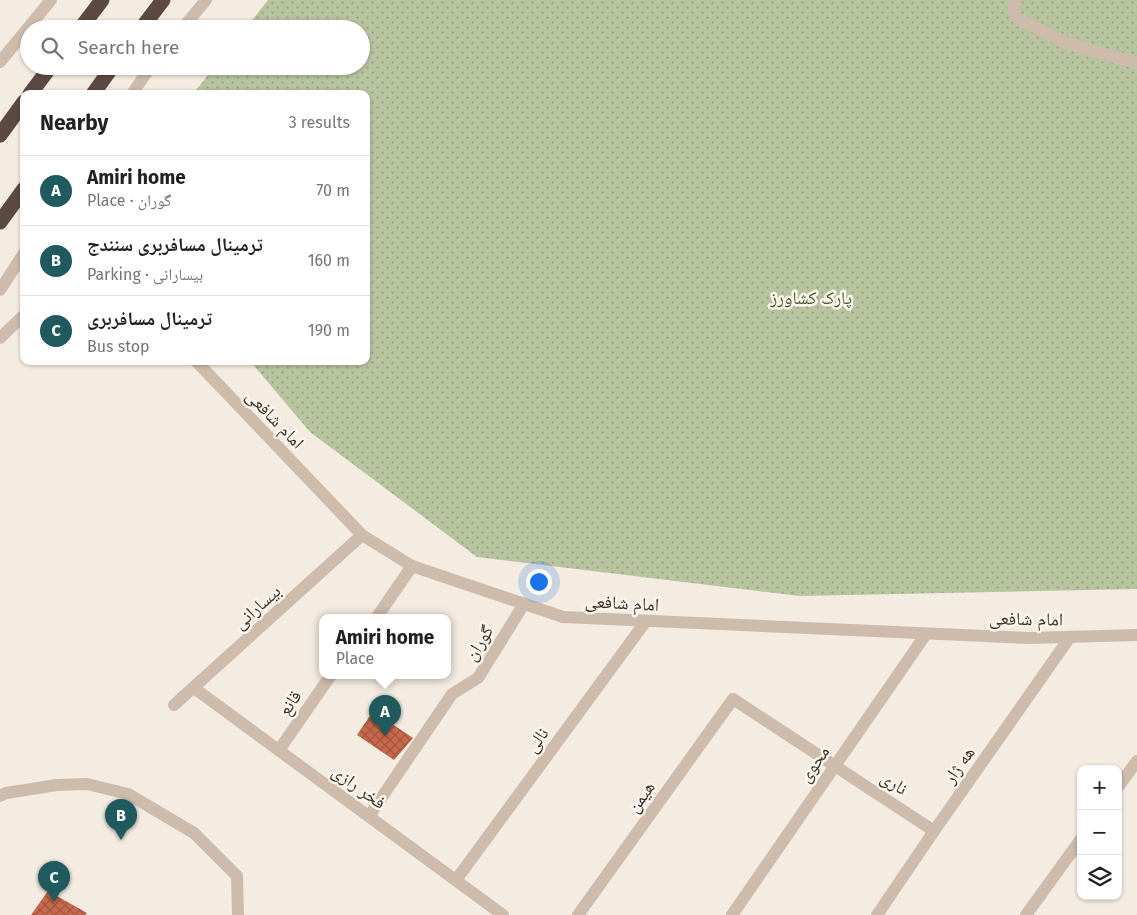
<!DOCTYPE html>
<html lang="en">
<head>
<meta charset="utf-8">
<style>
	:root { --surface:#fff; --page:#f6f6f6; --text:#202124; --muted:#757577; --line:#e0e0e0; --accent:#1f5a5e }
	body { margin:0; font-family:"Fira Sans","Noto Naskh Arabic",sans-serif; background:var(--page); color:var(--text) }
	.controls { position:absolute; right:15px; bottom:15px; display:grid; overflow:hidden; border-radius:10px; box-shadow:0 1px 4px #0004 }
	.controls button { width:45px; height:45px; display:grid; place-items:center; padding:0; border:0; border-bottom:1px solid var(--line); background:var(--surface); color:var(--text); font:25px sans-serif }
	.you { position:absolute; left:538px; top:581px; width:18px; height:18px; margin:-12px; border:4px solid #fff; border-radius:50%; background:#1a73e8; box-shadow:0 0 0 8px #1a73e833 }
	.badge { display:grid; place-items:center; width:32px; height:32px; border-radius:50%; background:var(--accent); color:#fff; font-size:16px; font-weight:700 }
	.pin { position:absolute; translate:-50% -41px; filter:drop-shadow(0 1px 2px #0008) }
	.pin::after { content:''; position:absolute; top:26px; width:18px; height:15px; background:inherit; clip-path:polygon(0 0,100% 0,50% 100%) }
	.popup { position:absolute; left:319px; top:614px; width:132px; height:65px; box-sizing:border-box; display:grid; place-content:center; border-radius:10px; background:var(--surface); filter:drop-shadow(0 1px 4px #0005); font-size:16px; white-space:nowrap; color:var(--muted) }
	.popup b { font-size:19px; color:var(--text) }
	.popup::after { content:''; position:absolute; left:50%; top:100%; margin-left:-10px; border:10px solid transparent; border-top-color:var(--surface) }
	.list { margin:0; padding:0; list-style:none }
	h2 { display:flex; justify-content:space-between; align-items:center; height:65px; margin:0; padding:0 20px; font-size:21px }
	h2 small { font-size:16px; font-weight:400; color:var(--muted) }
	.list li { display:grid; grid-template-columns:32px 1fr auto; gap:15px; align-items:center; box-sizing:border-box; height:70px; padding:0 20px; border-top:1px solid var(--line) }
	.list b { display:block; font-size:19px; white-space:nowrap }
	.list p { margin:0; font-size:16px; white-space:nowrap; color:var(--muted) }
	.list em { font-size:16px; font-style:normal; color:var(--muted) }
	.icon { flex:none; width:28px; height:28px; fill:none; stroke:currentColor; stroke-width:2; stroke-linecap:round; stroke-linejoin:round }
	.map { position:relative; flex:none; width:1137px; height:915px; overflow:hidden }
	.search { position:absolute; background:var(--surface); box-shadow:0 1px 4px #0004; left:20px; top:20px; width:350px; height:55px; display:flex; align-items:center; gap:12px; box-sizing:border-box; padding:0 18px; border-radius:28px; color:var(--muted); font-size:19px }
	.panel { position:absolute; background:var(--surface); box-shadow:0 1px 4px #0004; left:20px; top:90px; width:350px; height:275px; border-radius:10px }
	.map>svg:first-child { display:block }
</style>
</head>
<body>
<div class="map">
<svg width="1137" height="915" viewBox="0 0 1137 915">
	<defs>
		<pattern id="park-dots" width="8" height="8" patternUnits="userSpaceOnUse" patternTransform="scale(1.25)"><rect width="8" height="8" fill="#b8c4a0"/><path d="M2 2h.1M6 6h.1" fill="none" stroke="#97a083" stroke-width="1.8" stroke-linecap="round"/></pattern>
		<pattern id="building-cross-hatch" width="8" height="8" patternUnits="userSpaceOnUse" patternTransform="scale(1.25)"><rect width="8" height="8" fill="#c8694b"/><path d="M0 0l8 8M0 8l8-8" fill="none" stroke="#a4573f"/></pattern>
	</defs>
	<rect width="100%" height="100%" fill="#f4ebe1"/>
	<!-- park -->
	<polygon fill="url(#park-dots)" points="268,0 1137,0 1137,589 800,596 477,557 310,432 250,361 366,361 366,94 193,94 215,66 361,66 361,29 245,29"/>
	<!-- building -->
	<g fill="url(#building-cross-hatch)">
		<polygon points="373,711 413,738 394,760 357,735"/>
		<polygon points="48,891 87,913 85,915 31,915"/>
	</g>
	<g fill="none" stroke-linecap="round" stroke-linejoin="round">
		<!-- minor -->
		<g stroke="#cdbbac" stroke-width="12">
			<path d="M1016,0C1012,7 1013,11 1017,18L1068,44L1137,63"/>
			<polyline points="182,29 206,0"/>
			<polyline points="0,62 51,0"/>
			<polyline points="132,94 151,66"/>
			<polyline points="0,290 24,253"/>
			<polyline points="0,338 24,315"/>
			<polyline points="196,361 362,535 412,566 563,617 1029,638 1137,635"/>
			<polyline points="377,617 412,566"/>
			<polyline points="194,688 503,915"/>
			<polyline points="174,705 362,535"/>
			<polyline points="279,750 331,675"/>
			<polyline points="1118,787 1137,761"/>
			<polyline points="0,796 6,793 57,785 87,784 128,794 194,833 237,876 238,915"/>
			<polyline points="369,816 452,694 478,678 524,604"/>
			<polyline points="456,880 646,621"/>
			<polyline points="578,915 733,699 934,831"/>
			<polyline points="732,915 926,634"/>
			<polyline points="877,915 934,831 1070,637"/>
			<polyline points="1026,915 1081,839"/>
		</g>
		<!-- highway -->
		<g stroke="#5c4a42" stroke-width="15">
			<polyline points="80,29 102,0"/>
			<polyline points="141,29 163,0"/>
			<polyline points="30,94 51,66"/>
			<polyline points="93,94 113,66"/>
			<polyline points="0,135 24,102"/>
			<polyline points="0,222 24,189"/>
		</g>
	</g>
	<g text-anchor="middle" stroke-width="5" stroke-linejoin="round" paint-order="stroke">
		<!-- park labels -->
		<g font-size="18" fill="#4a5a2e" stroke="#fbf5ee">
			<text x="811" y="304">پارک کشاورز</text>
		</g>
		<!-- street labels -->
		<g font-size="18" fill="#3b302b" stroke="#fbf5ee">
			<text transform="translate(275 419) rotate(46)" y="6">امام شافعی</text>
			<text transform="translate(622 603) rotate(3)" y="6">امام شافعی</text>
			<text transform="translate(257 607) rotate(-42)" y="6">بیسارانی</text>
			<text transform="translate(1026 619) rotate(1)" y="6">امام شافعی</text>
			<text transform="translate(479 643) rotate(-58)" y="6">گوران</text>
			<text transform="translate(290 703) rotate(-56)" y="6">قانع</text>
			<text transform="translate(537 740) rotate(-54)" y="6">نالی</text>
			<text transform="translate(814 764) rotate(-55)" y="6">محوی</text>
			<text transform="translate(959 765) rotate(-55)" y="6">هه ژار</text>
			<text transform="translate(894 783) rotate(33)" y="6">ناری</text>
			<text transform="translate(359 787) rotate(36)" y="6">فخر رازی</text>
			<text transform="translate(641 797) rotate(-54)" y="6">هیمن</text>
		</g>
	</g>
</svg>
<div class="controls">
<button>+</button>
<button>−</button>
<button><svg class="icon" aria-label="layers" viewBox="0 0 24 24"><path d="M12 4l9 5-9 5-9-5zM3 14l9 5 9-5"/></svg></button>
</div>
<div class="you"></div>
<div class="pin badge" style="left:385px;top:736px">A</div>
<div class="popup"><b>Amiri home</b>Place</div>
<div class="pin badge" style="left:121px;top:840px">B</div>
<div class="pin badge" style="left:54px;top:902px">C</div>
<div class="search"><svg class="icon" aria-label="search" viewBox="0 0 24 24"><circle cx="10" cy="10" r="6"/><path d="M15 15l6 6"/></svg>Search here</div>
<section class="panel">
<h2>Nearby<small>3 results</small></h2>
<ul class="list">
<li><span class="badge">A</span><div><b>Amiri home</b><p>Place · گوران</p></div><em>70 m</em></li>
<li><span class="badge">B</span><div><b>ترمینال مسافربری سنندج</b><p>Parking · بیسارانی</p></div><em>160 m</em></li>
<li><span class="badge">C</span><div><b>ترمینال مسافربری</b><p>Bus stop</p></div><em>190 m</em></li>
</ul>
</section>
</div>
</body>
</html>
